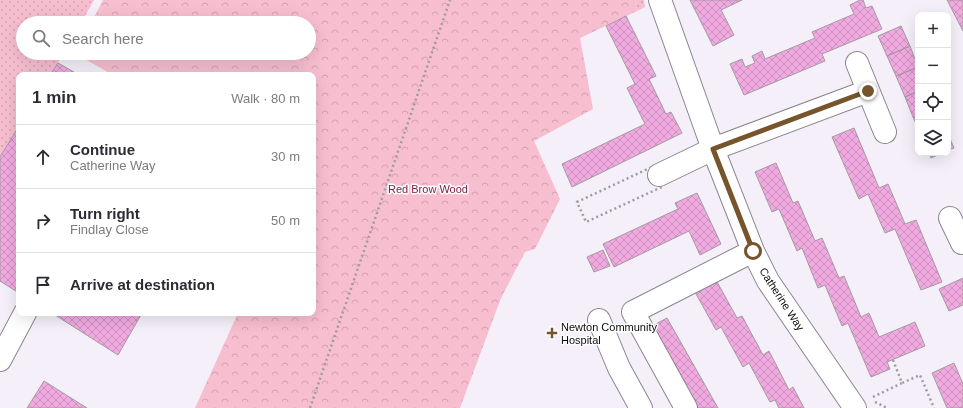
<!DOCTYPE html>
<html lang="en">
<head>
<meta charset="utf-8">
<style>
	body { margin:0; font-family:Helvetica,sans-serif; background:#f2f2f3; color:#2b2b33 }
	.controls { position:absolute; right:12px; top:12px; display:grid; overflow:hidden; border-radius:8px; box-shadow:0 4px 16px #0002 }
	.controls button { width:36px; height:36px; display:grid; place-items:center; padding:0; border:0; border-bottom:1px solid #e1e1e2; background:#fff; color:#2b2b33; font:20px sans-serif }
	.stop { position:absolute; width:12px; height:12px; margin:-9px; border:3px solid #76552c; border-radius:50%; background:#fff }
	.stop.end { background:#76552c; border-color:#fff; box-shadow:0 1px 4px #0008 }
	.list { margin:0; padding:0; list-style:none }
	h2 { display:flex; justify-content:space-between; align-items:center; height:52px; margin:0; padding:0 16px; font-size:17px }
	h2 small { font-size:13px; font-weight:400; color:#7c7c81 }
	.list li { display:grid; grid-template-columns:26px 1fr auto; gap:12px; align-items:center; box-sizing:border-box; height:64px; padding:0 16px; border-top:1px solid #e1e1e2 }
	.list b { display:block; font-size:15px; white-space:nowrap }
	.list p { margin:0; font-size:13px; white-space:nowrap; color:#7c7c81 }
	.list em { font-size:13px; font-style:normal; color:#7c7c81 }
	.icon { flex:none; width:22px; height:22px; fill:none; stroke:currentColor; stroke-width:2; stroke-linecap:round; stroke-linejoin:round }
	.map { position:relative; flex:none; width:963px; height:408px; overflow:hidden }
	.search { position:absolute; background:#fff; box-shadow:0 4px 16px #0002; left:16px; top:16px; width:300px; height:44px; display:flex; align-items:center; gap:10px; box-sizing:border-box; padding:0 14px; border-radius:22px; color:#7c7c81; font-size:15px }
	.panel { position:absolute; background:#fff; box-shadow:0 4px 16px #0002; left:16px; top:72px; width:300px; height:244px; border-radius:8px }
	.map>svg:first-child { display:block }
	.grass { fill:url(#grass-dots) }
	.forest { fill:url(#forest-crowns) }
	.building { fill:url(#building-cross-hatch); stroke:#a49ba2 }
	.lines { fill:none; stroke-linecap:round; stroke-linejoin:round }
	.minor-casing { stroke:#8b868f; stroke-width:24 }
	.path { stroke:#9f9ba2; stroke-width:2.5; stroke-dasharray:2 3; stroke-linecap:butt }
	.minor { stroke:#fff; stroke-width:22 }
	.route { stroke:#76552c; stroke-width:5 }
	.poi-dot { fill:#76552c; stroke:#fefefe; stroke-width:1.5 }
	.labels { text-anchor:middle; stroke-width:3; stroke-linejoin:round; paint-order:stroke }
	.park-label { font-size:11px; fill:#811e48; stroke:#fefefe }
	.street-label { font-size:11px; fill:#0c0a0d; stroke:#fefefe }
	.poi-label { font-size:11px; fill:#0c0a0d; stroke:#fefefe; text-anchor:start }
</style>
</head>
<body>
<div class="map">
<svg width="963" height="408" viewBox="0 0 963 408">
	<defs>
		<pattern id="grass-dots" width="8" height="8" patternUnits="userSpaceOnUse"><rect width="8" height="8" fill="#f7becf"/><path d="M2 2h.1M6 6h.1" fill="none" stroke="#d3a2b1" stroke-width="1.8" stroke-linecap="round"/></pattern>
		<pattern id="forest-crowns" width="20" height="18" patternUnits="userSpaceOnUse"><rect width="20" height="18" fill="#f7becf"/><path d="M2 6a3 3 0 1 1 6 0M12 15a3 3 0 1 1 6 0" fill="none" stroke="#d3a2b1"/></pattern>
		<pattern id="building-cross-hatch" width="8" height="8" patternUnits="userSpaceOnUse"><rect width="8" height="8" fill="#f1aae0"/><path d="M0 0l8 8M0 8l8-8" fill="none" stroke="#cd91bf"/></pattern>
	</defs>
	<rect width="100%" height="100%" fill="#f4eff8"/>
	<path class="grass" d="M0,0h94l-13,23h-58v30h41l-14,22h-31v51l-19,31z
		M635,0h9l1,7 -8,4z"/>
	<path class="forest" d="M103,0h532l2,11 -57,27 13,71 -59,32 26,58 -25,50 -10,3 -24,46 -41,110h-265l43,-95h75v-238h-200l-39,-22h235v-30h-218z"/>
	<path class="building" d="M690,0h52l-21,10 13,25 -21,11z
		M860,0h3l3,8 6,-2 10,23 -60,25 3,7 -81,34 -14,-31 12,-5 3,8 10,-4 -3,-7 10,-5 3,8 50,-21 -3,-6 42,-18 -4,-9z
		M947,0h16v31z
		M626,16l30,60 -7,3 17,35 5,-2 11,21 -110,54 -10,-23 83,-40 -18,-36 8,-4 -29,-58z
		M901,26l9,20 -23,10 -9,-20z
		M910,46l8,21 -22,9 -9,-20z
		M58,63l21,12h-29z
		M918,67v24l-13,6 -9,-21z
		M918,91v24l-5,2 -8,-20z
		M918,115v13l-5,-11z
		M19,126v167l-19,-12v-124z
		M854,128l25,60 9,-4 17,40 11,-4 26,62 -21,8 -26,-61 -10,4 -17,-39 -9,5 -27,-62z
		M948,134l6,14 -6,2z
		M929,153h13l-11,5z
		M776,163l17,40 5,-2 17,40 7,-3 17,40 5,-2 17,41 8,-4 10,24 36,-15 10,24 -38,16 3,7 -19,8 -23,-54 -6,3 -17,-41 -7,3 -16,-40 -5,3 -18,-42 -7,3 -17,-40z
		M697,193l24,51 -21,11 -11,-24 -75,36 -11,-23 75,-35 -3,-6z
		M603,250l7,16 -16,6 -7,-15z
		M963,278v27l-14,6 -10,-22z
		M716,280l21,38 5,-2 21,39 6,-4 20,39 4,-3 11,21h-25l-4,-8 -5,2 -21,-39 -6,4 -22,-40 -5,3 -21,-38z
		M52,313h90l-24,42z
		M667,318l51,90h-20l-46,-82z
		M954,363l9,21v24h-16l-15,-35z
		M44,381l43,27h-60z"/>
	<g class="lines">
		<defs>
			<path id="minor" d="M660,0l53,149 40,102 15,30 87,127
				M857,63l28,69
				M659,175l54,-26 155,-58
				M950,218l12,25h1
				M599,320l20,48 22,40
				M0,360l25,-47
				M686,408l-53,-96 120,-61"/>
		</defs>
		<use href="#minor" class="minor-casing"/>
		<path class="path" d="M654,166l10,20 -78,36 -9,-20z
			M893,360l9,23 18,-8 14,33
			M873,397l29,-14
			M875,402l12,6
			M310,408l140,-408"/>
		<use href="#minor" class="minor"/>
	</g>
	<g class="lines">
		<path class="route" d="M753,251l-40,-102 155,-58"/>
	</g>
	<path class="poi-dot" d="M550 327h4v4h4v4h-4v4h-4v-4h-4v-4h4z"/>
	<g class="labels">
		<g class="park-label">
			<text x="428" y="193">Red Brow Wood</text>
		</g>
		<g class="street-label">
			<text transform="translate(782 299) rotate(57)" y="4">Catherine Way</text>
		</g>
		<g class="poi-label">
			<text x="561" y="331">Newton Community<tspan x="561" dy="13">Hospital</tspan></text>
		</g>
	</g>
</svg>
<div class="controls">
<button>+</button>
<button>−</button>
<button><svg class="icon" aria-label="locate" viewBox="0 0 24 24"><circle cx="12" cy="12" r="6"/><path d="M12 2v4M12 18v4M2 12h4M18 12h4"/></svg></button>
<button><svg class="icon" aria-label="layers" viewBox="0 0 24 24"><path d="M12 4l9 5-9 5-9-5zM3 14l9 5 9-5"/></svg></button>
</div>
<div class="stop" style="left:753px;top:251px"></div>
<div class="stop end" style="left:868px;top:91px"></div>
<div class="search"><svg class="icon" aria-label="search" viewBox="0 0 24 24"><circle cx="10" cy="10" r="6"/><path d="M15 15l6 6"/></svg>Search here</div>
<section class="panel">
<h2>1 min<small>Walk · 80 m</small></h2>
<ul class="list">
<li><svg class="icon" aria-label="ahead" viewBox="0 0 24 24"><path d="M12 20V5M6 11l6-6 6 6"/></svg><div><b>Continue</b><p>Catherine Way</p></div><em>30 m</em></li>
<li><svg class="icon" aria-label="right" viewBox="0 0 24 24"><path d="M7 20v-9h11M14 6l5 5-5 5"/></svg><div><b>Turn right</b><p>Findlay Close</p></div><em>50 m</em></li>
<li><svg class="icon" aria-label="arrive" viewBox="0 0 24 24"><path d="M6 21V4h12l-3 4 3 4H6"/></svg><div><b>Arrive at destination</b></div></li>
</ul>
</section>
</div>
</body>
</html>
